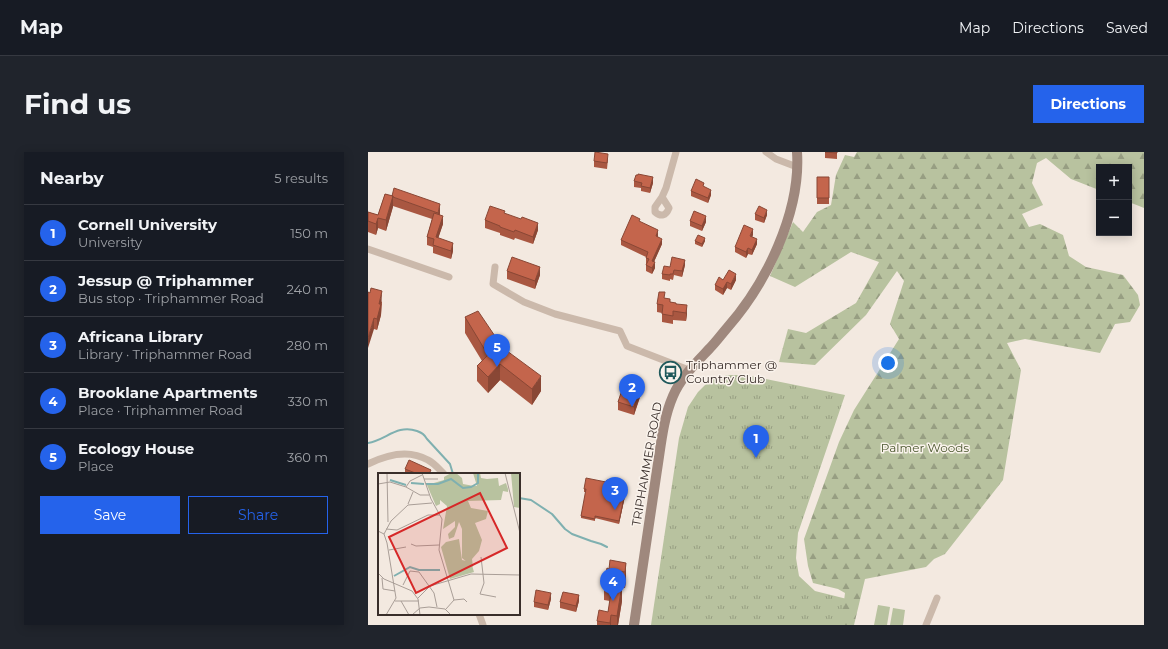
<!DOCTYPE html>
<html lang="en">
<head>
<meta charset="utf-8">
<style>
	body { margin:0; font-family:Montserrat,sans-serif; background:#20242c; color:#f1f3f6 }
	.controls { position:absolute; right:12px; top:12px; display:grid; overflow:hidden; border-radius:0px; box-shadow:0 2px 10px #0003 }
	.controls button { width:36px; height:36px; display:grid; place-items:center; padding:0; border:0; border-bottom:1px solid #363941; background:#171b24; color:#f1f3f6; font:20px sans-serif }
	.you { position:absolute; left:520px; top:211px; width:14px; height:14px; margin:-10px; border:3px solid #fff; border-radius:50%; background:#1a73e8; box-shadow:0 0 0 6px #1a73e833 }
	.badge { display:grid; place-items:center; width:26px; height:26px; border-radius:50%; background:#2563eb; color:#fff; font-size:13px; font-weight:700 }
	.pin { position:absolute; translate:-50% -33px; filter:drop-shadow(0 1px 2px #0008) }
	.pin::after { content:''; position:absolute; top:21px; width:14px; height:12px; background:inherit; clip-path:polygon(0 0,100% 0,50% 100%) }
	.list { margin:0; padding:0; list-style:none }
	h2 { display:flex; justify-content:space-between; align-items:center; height:52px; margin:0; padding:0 16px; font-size:17px }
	h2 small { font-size:13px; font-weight:400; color:#9ea1a6 }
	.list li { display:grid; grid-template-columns:26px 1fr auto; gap:12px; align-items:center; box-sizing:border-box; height:56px; padding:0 16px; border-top:1px solid #363941 }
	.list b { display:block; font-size:15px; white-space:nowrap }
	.list p { margin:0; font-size:13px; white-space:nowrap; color:#9ea1a6 }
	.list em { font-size:13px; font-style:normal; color:#9ea1a6 }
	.actions { display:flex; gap:8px; padding:12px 16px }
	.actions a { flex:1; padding:9px 0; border:1px solid #2563eb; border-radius:0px; text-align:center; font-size:14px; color:#2563eb }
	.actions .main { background:#2563eb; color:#fff }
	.map { position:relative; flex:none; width:776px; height:473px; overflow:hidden; border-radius:0px }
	header { display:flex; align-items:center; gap:24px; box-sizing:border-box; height:56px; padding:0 20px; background:#171b24; border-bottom:1px solid #363941 }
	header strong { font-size:19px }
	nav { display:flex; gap:22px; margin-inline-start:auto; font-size:14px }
	.intro { display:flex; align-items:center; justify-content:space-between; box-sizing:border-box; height:96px; padding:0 24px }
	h1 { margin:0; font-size:28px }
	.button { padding:10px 18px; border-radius:0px; background:#2563eb; color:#fff; font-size:14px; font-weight:700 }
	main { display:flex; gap:24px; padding:0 24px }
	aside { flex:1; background:#171b24; border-radius:0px; box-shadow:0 2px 10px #0003 }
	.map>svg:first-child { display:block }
	.grass { fill:url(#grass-tufts) }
	.forest { fill:url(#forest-firs) }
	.pitch { fill:#b8c29f }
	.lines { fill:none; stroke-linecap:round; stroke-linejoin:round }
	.stream { stroke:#7fb0b0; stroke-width:2 }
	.street { stroke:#cbb9ab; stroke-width:7 }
	.secondary { stroke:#9f887d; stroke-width:10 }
	.wall { fill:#a95741 }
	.shaded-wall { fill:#894735 }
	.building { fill:#c4654c; stroke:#894735 }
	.labels { text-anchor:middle; stroke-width:3; stroke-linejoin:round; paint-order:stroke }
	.poi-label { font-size:12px; fill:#392e2a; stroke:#faf3ec; text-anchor:start }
	.park-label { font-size:12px; fill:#4a572e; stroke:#faf3ec }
	.street-label { font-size:12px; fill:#392e2a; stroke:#faf3ec }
	.inset-river { fill:none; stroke:#7fb0b0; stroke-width:2 }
	.inset-road { fill:none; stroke:#a99e97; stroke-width:1 }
	.view { fill:#d62828; fill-opacity:0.15; stroke:#d62828; stroke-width:2 }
	.inset-edge { fill:none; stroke:#392e2a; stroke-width:2 }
</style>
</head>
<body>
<header>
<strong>Map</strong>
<nav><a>Map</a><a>Directions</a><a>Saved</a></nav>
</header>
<div class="intro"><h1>Find us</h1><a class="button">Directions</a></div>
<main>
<aside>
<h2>Nearby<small>5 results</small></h2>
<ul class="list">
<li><span class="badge">1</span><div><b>Cornell University</b><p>University</p></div><em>150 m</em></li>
<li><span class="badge">2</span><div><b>Jessup @ Triphammer</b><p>Bus stop · Triphammer Road</p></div><em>240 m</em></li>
<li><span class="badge">3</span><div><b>Africana Library</b><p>Library · Triphammer Road</p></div><em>280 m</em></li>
<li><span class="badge">4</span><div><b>Brooklane Apartments</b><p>Place · Triphammer Road</p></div><em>330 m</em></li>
<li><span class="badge">5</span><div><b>Ecology House</b><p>Place</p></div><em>360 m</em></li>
</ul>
<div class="actions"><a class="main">Save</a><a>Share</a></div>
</aside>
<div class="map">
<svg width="776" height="473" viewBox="0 0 776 473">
	<defs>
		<pattern id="grass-tufts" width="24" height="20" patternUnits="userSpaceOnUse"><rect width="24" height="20" fill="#b8c29f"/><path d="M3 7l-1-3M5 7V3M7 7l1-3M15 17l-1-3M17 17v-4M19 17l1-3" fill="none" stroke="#979e82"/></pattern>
		<pattern id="forest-firs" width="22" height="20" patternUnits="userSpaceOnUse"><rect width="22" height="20" fill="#b8c29f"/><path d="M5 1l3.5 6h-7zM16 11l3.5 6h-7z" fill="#979e82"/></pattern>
	</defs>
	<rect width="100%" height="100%" fill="#f3e9e0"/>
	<path class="grass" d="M360,223h18l99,20 -47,138 -2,25 3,18 16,15 32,8 -3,26h-193l28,-187 9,-31 10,-15 12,-12z"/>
	<path class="forest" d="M489,0h287v56l-15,-6v-35h-30v23l-28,-11 -25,-21 -9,5 -5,20 11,22 -21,9 7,13 11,-3 23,11 6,21 17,11 37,8 15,20 2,10 -10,17 -15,2 -15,29 -75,-14 -18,4 14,27 -18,110 -58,74 -11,5 -8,8 -61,12 -11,46h-13l4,-32 -7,-4 -25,-6 -5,-17 -4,-27 35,-97 15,-32 45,-71 -9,-15 14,-43 -7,-10 -31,44 -51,50 -36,-3 9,-33 18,4 50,-30 23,-41 -28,-10 -56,35 -25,-11 23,-54 10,10 14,-20 14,-7 5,-30 9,-20 9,2z"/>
	<path class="pitch" d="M510,453l12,2 -3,18h-13z
		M525,456l12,2 -2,15h-13z"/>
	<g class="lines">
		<path class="stream" d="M0,291c18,-3 29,-19 49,-12 5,2 7,3 10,8l23,25 3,10
			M151,346l12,2 21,14 13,15 7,5 19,7 10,3 6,3"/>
		<path class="street" d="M398,0l10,7 21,8
			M294,45l7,11c-3,8 -8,9 -14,4v-5z
			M294,45l4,-9 10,-36
			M0,97l81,28
			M127,115l-2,17 31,18 31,12 65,17 7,15 62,24
			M0,312c18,-9 41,-15 60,-4 6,3 11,9 16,14
			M111,462l4,11
			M558,473l11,-27"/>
		<path class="secondary" d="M266,473c8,-52 15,-104 23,-155 4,-25 6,-51 16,-74 8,-19 23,-33 37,-48 6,-6 11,-13 17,-20 39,-44 74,-116 70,-176"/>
	</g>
	<path class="wall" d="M457,0l12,1v6l-12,-1z
		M240,7l-1,10 -13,-2v-6z
		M449,25h12v27h-12z
		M266,29l19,2 -3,10 -9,-2v-3l-7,-1z
		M336,35l7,8 -3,8 -17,-7v-5z
		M17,42l55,19v2l3,9 -5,14 15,13 -2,8 -18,-6v-6l-6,-2v-8l5,-18 -39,-13 -7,25 -8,-3 -2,7 -8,-3v-20l10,3z
		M137,62l33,16 -5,14 -18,-6 -1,2 -14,-5v-2l-15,-5v-8z
		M387,62l12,1 -3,8 -9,-3z
		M322,69l16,1 -4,9 -12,-5z
		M272,70l18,14v1l4,7 -8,18 1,6 -3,6 -6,-3v-6l1,-1h-1v-7l-25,-12v-5z
		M385,83l-1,2 5,7 -5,11 -4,-1 -2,4 -11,-6v-5z
		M327,89h10l-3,6 -7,-3z
		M317,113l-3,12 -8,-2 -1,5 -3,-1v2l-8,-2v-5l8,-7z
		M139,119l33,4 -5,14 -28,-10z
		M355,128h13l-5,10 -4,-2 -4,7 -8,-5v-5z
		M0,140l14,10 -1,13 -4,15 -3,-1z
		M297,146l5,4 6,2 11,10 -1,7 -13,-1v4l-11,-2v-9l-5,-1v-8z
		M97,165l38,31 38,43 -9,14 -32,-25 -12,13 -11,-12v-15l5,-5 -17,-28z
		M274,239l-8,24 -16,-5v-8z
		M37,317l26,5h-26z
		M256,334l-2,7 3,3 -6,28 -24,-6v3l-14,-3v-2l5,-24h-2v-3z
		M258,411v16l-1,9h-3v13l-4,24h-21v-4l11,-9 2,-11 -6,-1v-16l5,-15z
		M183,447l-3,11 -14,-3v-5z
		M211,449l-3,11 -16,-4v-6z"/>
	<path class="shaded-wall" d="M285,25v6l-3,10v-5z
		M343,38v5l-3,8v-5z
		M25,44v11l-7,24v-11z
		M72,52v9l-2,8v-8z
		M399,58v5l-3,8v-5z
		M75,64v8l-7,21v-8z
		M338,64v6l-4,9v-5z
		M10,66v10l-2,7v-11z
		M170,71v7l-5,14v-7z
		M385,77v6l-3,7v-6z
		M290,78v6l-2,6v-6z
		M337,86v3l-3,6v-3z
		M294,87v5l-10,22v-5z
		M389,87v5l-5,11v-5z
		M85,91v8l-2,8v-8z
		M380,96v6l-2,4v-6z
		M317,108v5l-3,12v-6z
		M287,110v6l-3,6v-6z
		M172,115v8l-5,14v-8z
		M368,122v6l-5,10v-6z
		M359,130v6l-4,7v-6z
		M14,139l-1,24 -4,15v-11l2,-15z
		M319,153v9l-1,7v-8z
		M6,166v11l-6,19v-10z
		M132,212v16l-12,13v-16z
		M173,224v15l-9,14v-16z
		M274,231v8l-8,24v-8z
		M257,341v3l-6,28v-3z
		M258,411v16l-1,9v-16z
		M248,419v16l-2,-3z
		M254,433v16l-4,24h-1v-9z
		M183,441v6l-3,11v-5z
		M211,443v6l-3,11v-6z
		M243,463v10h-1v-2z"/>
	<path class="building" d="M227,0l13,2 -1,9 -13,-2z
		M457,0h12v1z
		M270,22l15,3 -3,11 -9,-2 1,-3 -8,-2 2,-6h2z
		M449,25h12v21h-12z
		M328,27l8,4 -1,3 8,4 -3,8 -17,-7z
		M26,36l46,16 -2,9 -45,-16v-1h-1z
		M17,42l8,2 -7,24 -8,-2 -2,6 -8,-3v-9l10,3z
		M122,54l15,5 -1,2 17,6 1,-2 16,6 -5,14 -18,-7 -1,2 -14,-5v-1l-15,-6z
		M391,54l8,4 -3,8 -9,-4z
		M326,59l12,5 -4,10 -12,-5z
		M66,61l9,3 -7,21 17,6 -2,8 -18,-6 1,-6 -7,-2z
		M264,63l8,4 -1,2 19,9 -2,6 6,3 -10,22 3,1 -3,6 -6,-3 3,-6 -3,-1 2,-6 -27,-12z
		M376,73l9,4 -3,7 7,3 -5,11 -4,-2 -2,4 -11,-5z
		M330,83l7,3 -3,6 -7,-3z
		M144,105l28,10 -5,14 -28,-10z
		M304,105l13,3 -3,11 -8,-1 -1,4h-3v1l-8,-1 2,-8 6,1z
		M361,118l7,4 -5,10 -4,-2 -4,7 -8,-4 4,-8 4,3z
		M3,136l11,3 -3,13h2l-4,15 -3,-1 -6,20v-46l2,1z
		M291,140h6l-1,6 6,1v3l6,1v1l11,1 -1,8 -13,-2v5l-11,-2 1,-9 -6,-1z
		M110,159l25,37 38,28 -9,13 -32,-25 -12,13 -11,-11 11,-11 -23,-38z
		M258,226l16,5 -8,24 -16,-5z
		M41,308l22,10 -2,4h-11l-13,-5z
		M218,326l20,4 1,-2 17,4 -2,9h3l-6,28 -24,-5v3l-14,-3 5,-27h-2z
		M242,408l16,3 -1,9 -9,-1 -2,13 8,1 -5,31 -6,-1 -1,8 -13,-2 2,-11 9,2 4,-26 -8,-2 3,-16 2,1z
		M168,438l15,3 -3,12 -14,-3z
		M195,440l16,3 -3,11 -16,-4z"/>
	<defs>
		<symbol id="bus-ring" viewBox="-11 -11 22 22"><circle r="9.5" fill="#faf3ec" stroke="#20595b" stroke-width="1.5"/><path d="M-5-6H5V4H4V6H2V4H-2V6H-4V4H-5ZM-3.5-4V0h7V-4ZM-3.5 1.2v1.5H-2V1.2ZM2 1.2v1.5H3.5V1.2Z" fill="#20595b"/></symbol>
	</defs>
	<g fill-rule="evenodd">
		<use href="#bus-ring" x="290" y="208" width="25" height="25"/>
	</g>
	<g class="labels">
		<g class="poi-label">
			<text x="318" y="217">Triphammer @<tspan x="318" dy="14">Country Club</tspan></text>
		</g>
		<g class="park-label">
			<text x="557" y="300">Palmer Woods</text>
		</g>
		<g class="street-label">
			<text transform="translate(279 312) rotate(-80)" y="4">TRIPHAMMER ROAD</text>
		</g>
	</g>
	<g transform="translate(10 321)">
		<rect width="142" height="142" fill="#f3e9e0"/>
		<path d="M133,0h9v35l-6,-1zM81,66l3,21 9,2 3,10 -24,7 -9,-32 5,-5z" fill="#b8c29f"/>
		<path d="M73,0h5l6,5 1,6 11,2h3l-4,-13h7l1,5 6,1 11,-1 1,8 7,-3 2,6v3l-5,-1 -2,9 -33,1 3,7 17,3 -2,8 -11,4 7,17 -3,11 -7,8 1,8 -11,-9v-29l-3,-7 -5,15 -5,2 -1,-5 7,-7v-6l-12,8 4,-23 -7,-6v4l-4,2 -9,-21 17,-5v-3z" fill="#b8c29f"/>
		<path class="inset-river" d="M12,7l16,5M33,10l13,1M48,11h12l13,-5 12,9 8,-1 7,-4v-10M16,103l16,-9 9,3h21"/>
		<path class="inset-road" d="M9,0l1,49M44,0l9,26 11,20 -3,31 15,50M127,0l15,60M46,6h14M0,11l12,-2 16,5 14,8h9M28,14l4,-6 12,-6M30,31l5,-12M8,56l11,1 31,-15h12M0,58l6,3 3,9 9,55 -10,17M6,61l7,-13 17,-16 24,-2M33,71l5,2 23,-1M11,77l17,-3M103,84l3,26 -4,11 16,3M0,100l6,6 28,12 6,8 2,16M4,105l1,11 12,2M25,112l7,-14 9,1 15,21 3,14M40,125l12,-12 41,-12 49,1M76,127l10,-1 3,3M17,128h24M23,128l8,14M68,136l8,-9M34,142l8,-7 9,-1 16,2 6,6"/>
		<path class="view" d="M102,20l27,55 -91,45 -27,-56z"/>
		<rect width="142" height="142" class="inset-edge"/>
	</g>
</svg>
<div class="controls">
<button>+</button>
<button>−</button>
</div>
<div class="you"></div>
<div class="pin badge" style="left:388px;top:306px">1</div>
<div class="pin badge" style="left:264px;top:255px">2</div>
<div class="pin badge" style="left:247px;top:358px">3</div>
<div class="pin badge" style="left:245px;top:449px">4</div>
<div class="pin badge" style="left:129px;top:215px">5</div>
</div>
</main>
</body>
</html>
